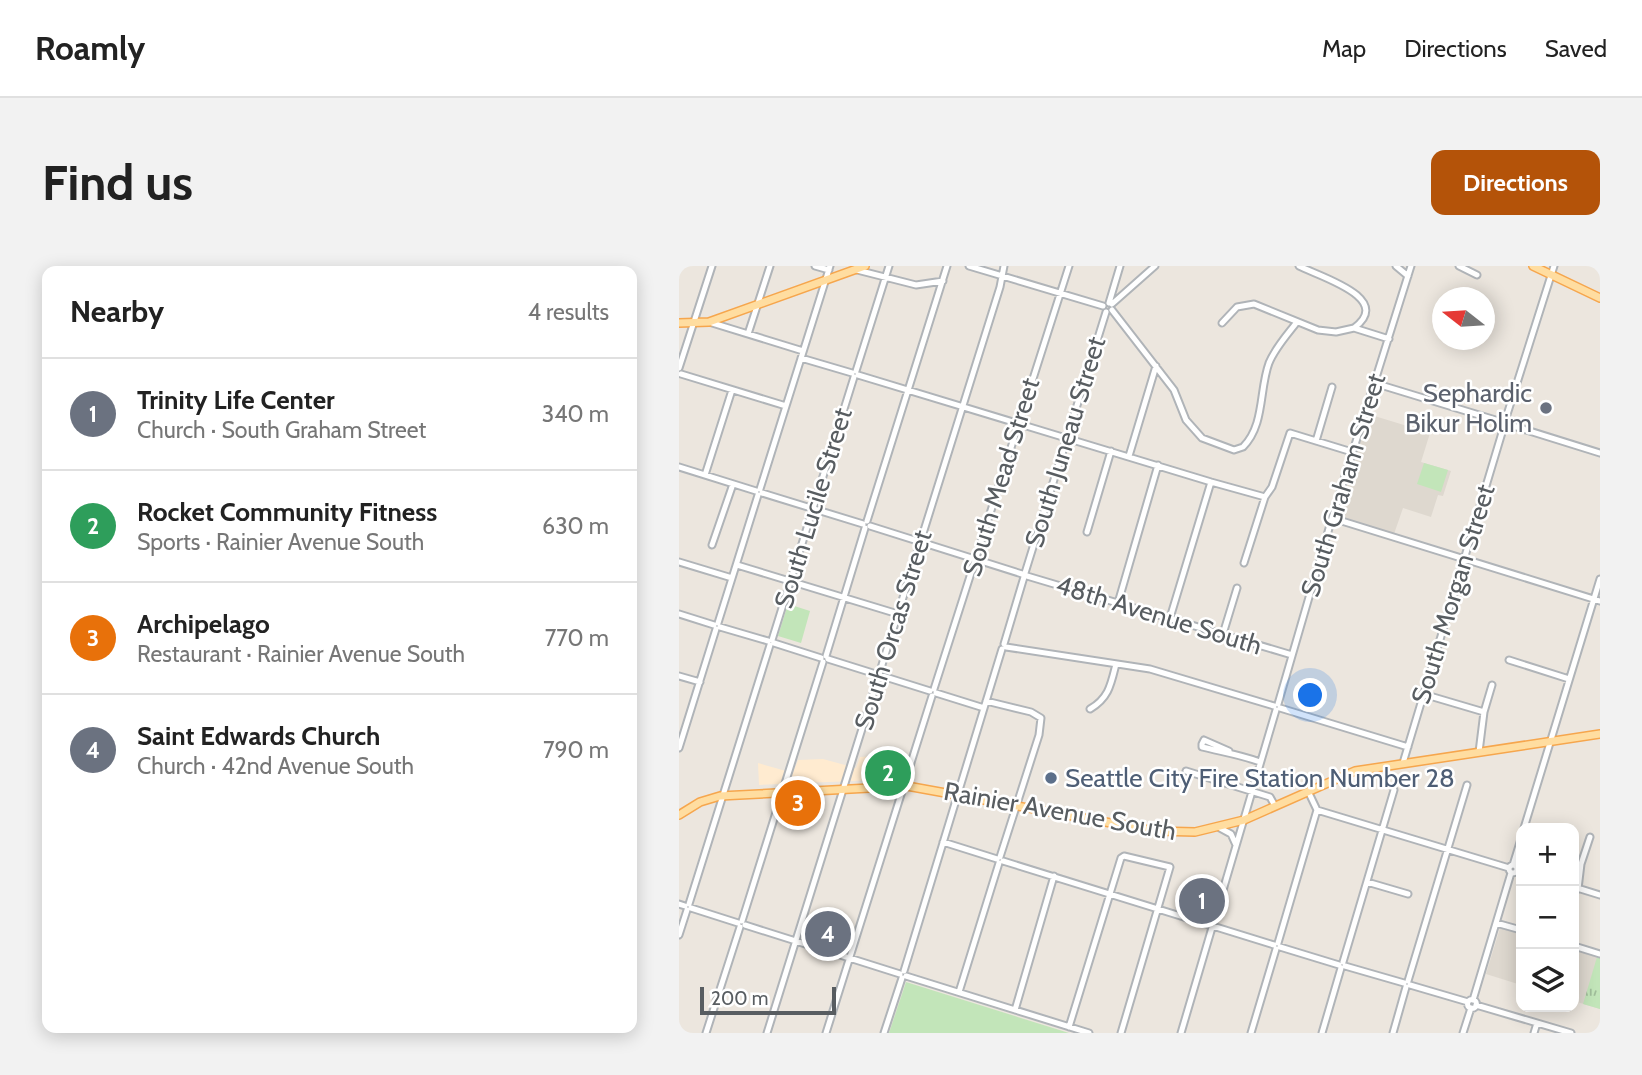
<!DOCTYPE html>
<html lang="en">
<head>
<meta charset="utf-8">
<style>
	body { margin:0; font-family:Cabin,sans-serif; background:#f2f2f2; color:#222 }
	.controls { position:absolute; right:21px; bottom:21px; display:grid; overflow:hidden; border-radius:14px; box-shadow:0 4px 18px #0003 }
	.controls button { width:63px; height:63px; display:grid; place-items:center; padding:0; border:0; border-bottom:2px solid #e0e0e0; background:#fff; color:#222; font:35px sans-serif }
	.compass { position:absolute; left:753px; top:21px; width:63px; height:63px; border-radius:50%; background:#fff; box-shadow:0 4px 18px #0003; rotate:287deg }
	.scale { position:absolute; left:21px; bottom:18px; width:136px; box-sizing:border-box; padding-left:7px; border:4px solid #585d61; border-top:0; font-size:19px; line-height:24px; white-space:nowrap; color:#585d61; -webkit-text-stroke:5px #fff; paint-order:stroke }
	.you { position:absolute; left:632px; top:430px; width:24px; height:24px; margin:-18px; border:5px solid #fff; border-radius:50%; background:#1a73e8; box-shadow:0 0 0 10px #1a73e833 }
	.badge { display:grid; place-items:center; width:46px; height:46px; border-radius:50%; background:#b45309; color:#fff; font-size:23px; font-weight:700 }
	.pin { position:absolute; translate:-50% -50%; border:4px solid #fff; box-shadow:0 2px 7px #0006 }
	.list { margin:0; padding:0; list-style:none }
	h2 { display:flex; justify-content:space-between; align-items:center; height:91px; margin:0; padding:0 28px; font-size:30px }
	h2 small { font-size:23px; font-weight:400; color:#767676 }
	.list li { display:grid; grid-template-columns:46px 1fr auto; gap:21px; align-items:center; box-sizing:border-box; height:112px; padding:0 28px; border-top:2px solid #e0e0e0 }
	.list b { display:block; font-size:26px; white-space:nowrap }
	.list p { margin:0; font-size:23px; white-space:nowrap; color:#767676 }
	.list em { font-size:23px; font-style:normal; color:#767676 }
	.icon { flex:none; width:38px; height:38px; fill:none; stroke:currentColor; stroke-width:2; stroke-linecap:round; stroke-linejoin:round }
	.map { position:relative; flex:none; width:921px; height:767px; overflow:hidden; border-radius:14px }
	header { display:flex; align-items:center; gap:42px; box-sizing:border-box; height:98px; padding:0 35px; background:#fff; border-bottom:2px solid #e0e0e0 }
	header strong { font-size:33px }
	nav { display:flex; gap:38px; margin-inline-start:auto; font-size:24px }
	.intro { display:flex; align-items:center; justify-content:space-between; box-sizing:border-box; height:168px; padding:0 42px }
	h1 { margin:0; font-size:49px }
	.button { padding:18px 32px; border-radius:14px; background:#b45309; color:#fff; font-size:24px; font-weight:700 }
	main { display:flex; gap:42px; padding:0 42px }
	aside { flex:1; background:#fff; border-radius:14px; box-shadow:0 4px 18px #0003 }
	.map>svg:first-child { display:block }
	.commercial { fill:#ffebd0 }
	.education { fill:#ded8cf }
	.grass { fill:url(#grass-tufts) }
	.green { fill:#c2e5b9 }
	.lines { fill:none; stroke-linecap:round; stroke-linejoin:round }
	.minor-casing { stroke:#b0b4b8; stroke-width:9 }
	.major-casing { stroke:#f6a64d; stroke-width:10 }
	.minor { stroke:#fff; stroke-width:5 }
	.major { stroke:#ffdda0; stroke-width:7 }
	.worship-dot { fill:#6b7280; stroke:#fff; stroke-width:2.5 }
	.service-dot { fill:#5c6f8a; stroke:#fff; stroke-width:2.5 }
	.labels { text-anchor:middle; stroke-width:5; stroke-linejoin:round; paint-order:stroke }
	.worship-label { font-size:26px; fill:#5b616d; stroke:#fff; text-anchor:end }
	.street-label { font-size:26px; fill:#585d61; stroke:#fff }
	.service-label { font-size:26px; fill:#4e5e75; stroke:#fff; text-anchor:start }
</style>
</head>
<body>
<header>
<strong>Roamly</strong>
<nav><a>Map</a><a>Directions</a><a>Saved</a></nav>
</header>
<div class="intro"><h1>Find us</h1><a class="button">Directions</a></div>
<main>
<aside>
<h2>Nearby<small>4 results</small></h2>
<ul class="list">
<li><span class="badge" style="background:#6b7280">1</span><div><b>Trinity Life Center</b><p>Church · South Graham Street</p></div><em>340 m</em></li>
<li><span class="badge" style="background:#2e9e5b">2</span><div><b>Rocket Community Fitness</b><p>Sports · Rainier Avenue South</p></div><em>630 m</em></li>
<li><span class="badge" style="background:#e8710a">3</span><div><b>Archipelago</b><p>Restaurant · Rainier Avenue South</p></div><em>770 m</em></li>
<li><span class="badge" style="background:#6b7280">4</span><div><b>Saint Edwards Church</b><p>Church · 42nd Avenue South</p></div><em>790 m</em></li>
</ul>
</aside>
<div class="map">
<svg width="921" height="767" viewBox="0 0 921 767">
	<defs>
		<pattern id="grass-tufts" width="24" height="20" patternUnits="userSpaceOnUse" patternTransform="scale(1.75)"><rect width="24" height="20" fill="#c2e5b9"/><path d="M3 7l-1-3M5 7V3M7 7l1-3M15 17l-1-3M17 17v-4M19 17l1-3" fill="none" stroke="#a0bd9a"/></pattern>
	</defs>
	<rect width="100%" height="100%" fill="#ece6de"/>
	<path class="commercial" d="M206,489l22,9 -5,15 -143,6 -1,-22 35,10 5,-13 25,-1 33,9 4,-11z"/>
	<path class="education" d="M689,148l62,19 -9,29 30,9 -8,25 -5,-1 -7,22 -28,-9 -9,26 -57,-18z
		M821,662l21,6v51l-35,-11z
		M895,684l26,8v51l-26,-8z"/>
	<path class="grass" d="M918,691l3,1v51l-17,-5z"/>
	<path class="green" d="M745,197l24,7 -7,22 -24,-8z
		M109,338l22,7 -9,32 -23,-7z
		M227,716l163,51h-180z"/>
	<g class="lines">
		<defs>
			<path id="minor" d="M136,0l14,4
				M290,0l134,40
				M620,0c19,10 96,32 55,62
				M717,0l12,10
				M780,0l18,9
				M178,4l59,15 27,-4
				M430,37l11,-37
				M433,38l43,-38
				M433,44l62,80 12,30 16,18 32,12 9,-3c22,-22 16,-57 26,-84 6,-15 18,-28 28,-41
				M30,56l94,29
				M543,57l15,-16 17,-3 64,26 18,2 18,-4 35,11
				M69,68l22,-68
				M122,92l51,15
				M0,102l33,-102
				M177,105l33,-105
				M2,108l105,32
				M179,109l353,107 54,15
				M695,117l128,39
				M826,155l49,-155
				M828,158l93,29
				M637,175l16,-54
				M450,190l27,-90
				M0,201l77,24
				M26,209l27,-85
				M81,223l70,-223
				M83,227l101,31
				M653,252l268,83
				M188,255l80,-255
				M191,260l152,48
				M408,266l24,-81
				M33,279l21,-61
				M0,296l53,16
				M565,297l21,-66 7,-10 18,-54 62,19
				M58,299l161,49
				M346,307l81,-261
				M348,310l265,79
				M439,337l40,-138
				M0,348l35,11
				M491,352l41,-136
				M39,357l40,-128
				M41,361l48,14
				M544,368l14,-46
				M93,374l82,-263
				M95,377l47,15
				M325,378l20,-67
				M327,381l144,22 124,37
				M147,390l39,-128
				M149,393l102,32
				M830,394l60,19
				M0,410l21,6
				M255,423l135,-423
				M257,427l48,15
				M744,428l61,18
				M307,435l45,11 10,6 -2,17 -39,122
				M599,438l54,-186 79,-252
				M601,442l128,39
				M411,443c19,-11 21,-25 26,-45
				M0,482l37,-119
				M550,485l-25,-11 -2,4v3c20,5 39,8 58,15
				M800,486l5,-40 8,-27
				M724,497l101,-337
				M507,505l84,26 5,9
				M638,544l192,58
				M541,562l11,6 5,11
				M845,562l76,-249
				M264,576l54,17
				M324,595l271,84
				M834,599l8,-26
				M830 603a4 4 0 1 1 8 0a4 4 0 1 1-8 0Z
				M688,616l41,12
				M895,621l26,8
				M899,623l3,-25 9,-27
				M0,638l6,2
				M10,638l81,-259
				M12,642l47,15
				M63,655l81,-259
				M817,657l25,7
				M66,659l155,49
				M0,669l8,-25
				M599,677l39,-133 -9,-19
				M895,680l26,8
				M601,681l59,18
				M664,696l51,-172
				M666,700l59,17
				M225,705l98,-322
				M227,710l183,57
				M729,715l59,-196
				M731,719l58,17
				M280,726l40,-129
				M788.5 738a4.5 4.5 0 1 1 9 0a4.5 4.5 0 1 1-9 0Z
				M794,734l38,-127
				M797,739l95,28
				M336,744l39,-134
				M390,761l52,-169 3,-2 46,11 -49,166
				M27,767l34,-106
				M88,767l233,-746 4,-21
				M147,767l106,-337
				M205,767l18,-55
				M502,767l95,-323
				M572,767l25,-84
				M643,767l19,-65
				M714,767l13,-46
				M784,767l8,-25
				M855,767l3,-10"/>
			<path id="major" d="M854,0l67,32
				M0,57l30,-1 156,-56
				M0,549l21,-13 20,-6 187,-10 248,45 40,1 49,-12 111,-49 245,-37"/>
		</defs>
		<use href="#minor" class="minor-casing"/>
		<use href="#major" class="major-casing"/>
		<use href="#minor" class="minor"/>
		<use href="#major" class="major"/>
	</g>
	<circle class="worship-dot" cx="867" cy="142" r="7"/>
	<circle class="service-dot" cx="372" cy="512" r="7"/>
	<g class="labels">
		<g class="worship-label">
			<text x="853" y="136">Sephardic<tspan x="853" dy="30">Bikur Holim</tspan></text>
		</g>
		<g class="street-label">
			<text transform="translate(386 176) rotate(-73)" y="9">South Juneau Street</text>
			<text transform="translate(322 211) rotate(-73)" y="9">South Mead Street</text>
			<text transform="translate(664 219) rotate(-73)" y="9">South Graham Street</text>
			<text transform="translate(134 242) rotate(-73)" y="9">South Lucile Street</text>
			<text transform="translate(774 328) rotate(-73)" y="9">South Morgan Street</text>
			<text transform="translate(480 349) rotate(17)" y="9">48th Avenue South</text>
			<text transform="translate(214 364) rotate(-73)" y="9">South Orcas Street</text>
			<text transform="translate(381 545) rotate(10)" y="9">Rainier Avenue South</text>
		</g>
		<g class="service-label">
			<text x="386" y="521">Seattle City Fire Station Number 28</text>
		</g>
	</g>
</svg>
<div class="controls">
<button>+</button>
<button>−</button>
<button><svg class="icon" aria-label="layers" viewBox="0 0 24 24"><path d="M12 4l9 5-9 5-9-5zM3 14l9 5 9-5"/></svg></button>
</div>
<svg class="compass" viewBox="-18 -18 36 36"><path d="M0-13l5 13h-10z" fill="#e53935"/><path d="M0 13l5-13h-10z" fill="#767676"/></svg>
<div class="scale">200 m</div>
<div class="you"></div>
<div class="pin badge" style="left:523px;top:635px;background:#6b7280">1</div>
<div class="pin badge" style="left:209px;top:507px;background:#2e9e5b">2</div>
<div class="pin badge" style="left:119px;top:537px;background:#e8710a">3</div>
<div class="pin badge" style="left:149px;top:668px;background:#6b7280">4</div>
</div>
</main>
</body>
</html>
